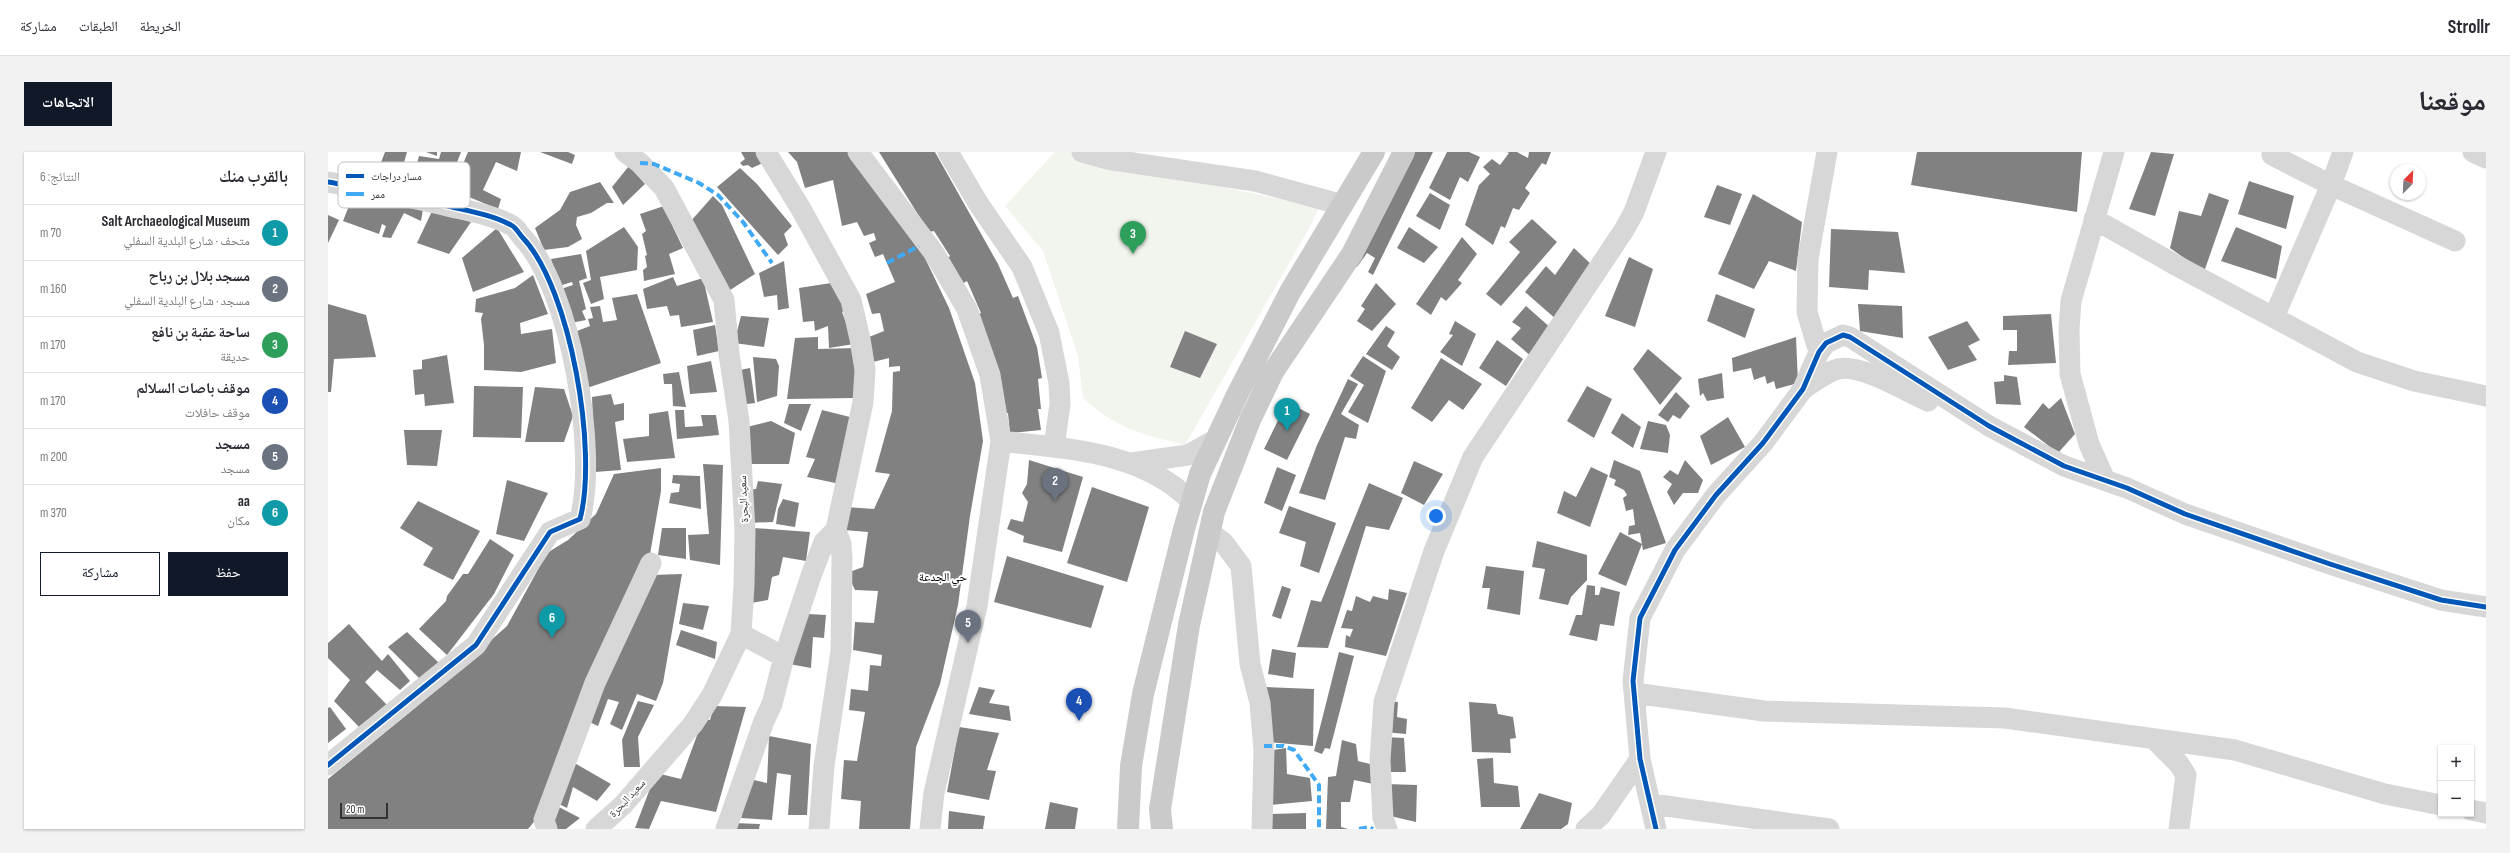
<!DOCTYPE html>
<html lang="ar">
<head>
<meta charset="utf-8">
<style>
	body { margin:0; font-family:"Sofia Sans Condensed","Noto Naskh Arabic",sans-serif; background:#f2f2f3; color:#2b2b33; direction:rtl }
	.controls { position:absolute; right:12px; bottom:12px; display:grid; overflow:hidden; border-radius:0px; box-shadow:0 1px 3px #0004 }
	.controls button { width:36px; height:36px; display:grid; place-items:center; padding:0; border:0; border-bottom:1px solid #e1e1e2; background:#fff; color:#2b2b33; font:20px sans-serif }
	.compass { position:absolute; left:2062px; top:12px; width:36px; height:36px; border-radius:50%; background:#fff; box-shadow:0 1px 3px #0004; rotate:24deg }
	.scale { position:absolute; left:12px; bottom:10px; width:48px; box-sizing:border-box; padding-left:4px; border:2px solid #333; border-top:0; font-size:11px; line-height:14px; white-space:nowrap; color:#333; -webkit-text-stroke:3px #fff; paint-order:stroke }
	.you { position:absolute; left:1108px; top:364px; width:14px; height:14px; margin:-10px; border:3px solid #fff; border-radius:50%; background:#1a73e8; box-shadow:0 0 0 6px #1a73e833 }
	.badge { display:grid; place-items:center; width:26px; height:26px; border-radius:50%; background:#111827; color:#fff; font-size:13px; font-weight:700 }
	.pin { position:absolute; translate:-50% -33px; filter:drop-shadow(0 1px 2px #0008) }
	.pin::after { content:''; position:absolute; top:21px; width:14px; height:12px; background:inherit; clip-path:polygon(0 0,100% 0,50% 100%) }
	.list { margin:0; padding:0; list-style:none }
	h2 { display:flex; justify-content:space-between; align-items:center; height:52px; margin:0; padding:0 16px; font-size:17px }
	h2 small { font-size:13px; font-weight:400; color:#7c7c81 }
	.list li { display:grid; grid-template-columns:26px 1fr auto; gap:12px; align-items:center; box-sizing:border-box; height:56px; padding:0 16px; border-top:1px solid #e1e1e2 }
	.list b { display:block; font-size:15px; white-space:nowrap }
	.list p { margin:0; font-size:13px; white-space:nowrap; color:#7c7c81 }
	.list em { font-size:13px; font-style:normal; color:#7c7c81 }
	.actions { display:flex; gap:8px; padding:12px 16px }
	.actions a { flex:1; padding:9px 0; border:1px solid #111827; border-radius:0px; text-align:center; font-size:14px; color:#111827 }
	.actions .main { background:#111827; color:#fff }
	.map { position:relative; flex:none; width:2158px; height:677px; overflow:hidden; direction:ltr; border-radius:0px }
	header { display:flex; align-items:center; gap:24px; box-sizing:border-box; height:56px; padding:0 20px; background:#fff; border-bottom:1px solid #e1e1e2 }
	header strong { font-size:19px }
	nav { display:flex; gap:22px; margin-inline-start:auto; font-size:14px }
	.intro { display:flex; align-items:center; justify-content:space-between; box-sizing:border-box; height:96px; padding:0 24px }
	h1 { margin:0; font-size:28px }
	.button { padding:10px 18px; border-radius:0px; background:#111827; color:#fff; font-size:14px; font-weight:700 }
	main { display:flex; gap:24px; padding:0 24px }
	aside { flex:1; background:#fff; border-radius:0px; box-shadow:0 1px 3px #0004 }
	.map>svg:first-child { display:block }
	.green { fill:#f1f5ed }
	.building { fill:#818181 }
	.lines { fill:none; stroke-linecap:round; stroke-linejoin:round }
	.minor { stroke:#d7d7d7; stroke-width:21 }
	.major { stroke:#cacaca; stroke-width:22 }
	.quiet { stroke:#3fa9f5; stroke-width:4; stroke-dasharray:8 4; stroke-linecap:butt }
	.cycleway-casing { stroke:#fff; stroke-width:8 }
	.cycleway { stroke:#0057b8; stroke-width:5 }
	.labels { text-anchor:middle; stroke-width:4; stroke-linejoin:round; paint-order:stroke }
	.street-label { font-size:11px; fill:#333; stroke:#fff }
	.neighbourhood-label { font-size:12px; fill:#000; stroke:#fff }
	.key { fill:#fff; stroke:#c2c2c2; stroke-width:1 }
	.key-label { font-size:11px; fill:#333 }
</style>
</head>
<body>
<header>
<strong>Strollr</strong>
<nav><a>الخريطة</a><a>الطبقات</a><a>مشاركة</a></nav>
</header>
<div class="intro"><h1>موقعنا</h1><a class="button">الاتجاهات</a></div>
<main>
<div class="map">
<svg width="2158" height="677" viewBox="0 0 2158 677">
	<rect width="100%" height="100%" fill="#fff"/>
	<path class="green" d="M727,0h16l117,28 131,27 -8,18 -126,220c-44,-11 -68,-16 -102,-47l-5,-42 -35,-105 -38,-45z"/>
	<path class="building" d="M57,0h22l-8,28 -22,-7z
		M98,0h11v4z
		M113,0h20l-15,39 -34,-8 7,-27 20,3z
		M140,0h53l-4,19 -21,-9 -13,28 18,9 -3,10 -46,-19z
		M212,0h28l7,3 -3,9z
		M413,0h22l4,9 -15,7 -4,-3 -5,1 -3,-3 5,-4z
		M460,0h60l64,79 37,77 26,75 8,58 -13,75 -12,89 -18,79 -24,63 -6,82h-51l2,-28 -20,-2 3,-39 13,1 8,-49 -16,-2 2,-21 17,2 2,-26 11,1 1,-11 -29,-5 2,-28 19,1 4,-32 -23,-1 -8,-17 16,-6 5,-35 -24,-2 2,-23 28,2 16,-35 -15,-2 17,-61 1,-39 7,-1v-5l-11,1v-9l-16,4 -4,-25 15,-6 -4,-18 -8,1 -6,-20 29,-12 -12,-28 -8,3 -6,-14 7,-3 -2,-7 -10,3 -7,-14 -15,4 -9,-46 -28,8 -8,-26z
		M551,0h56l63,112 15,34 5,-2 19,51 5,31 -4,1 3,30h-3l3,21 -31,3 -2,-20 -4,1 -27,-99 4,-2 -14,-32 -5,3 -14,-26 2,-2 -16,-25 -5,1z
		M1084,0h21l-60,123 -5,-3 7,-14 -8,-5 -10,14 -4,-4z
		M1119,0h22l11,5 -12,25 -8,-5 -10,23 -21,-12z
		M1179,0h10l11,6 1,-6h22l-5,13 -4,-2 -17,25 5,5 -11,17 -6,-2 -8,20 -4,-2 -8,19 -28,-20 14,-40 11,-11 -7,-7 9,-8 8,6 9,-12z
		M1589,0h165l-5,60 -166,-27z
		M1823,0l23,2 -19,62 -26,-7z
		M301,14l16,18 -22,21 -11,-18z
		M412,16l17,16 35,42 -8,8 4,11 -10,10 -61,-68z
		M1921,29l45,15 -8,33 -48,-15z
		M272,30l14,21h-7l-16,10 -14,4 -1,8 6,14 -14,8 -24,3 -9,-22 25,-18 10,-18z
		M1389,33l25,9 -12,31 -26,-8z
		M1102,41l20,12 -10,25 -24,-14z
		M1881,41l20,7 -25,72 -34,-24 9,-37 22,5z
		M1425,42l49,28 -6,49 -27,-10 -15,28 -36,-15z
		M385,44l9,9 33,69 -28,18 -37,-70z
		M24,46l71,11 -2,12 -17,-8 -13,25 -9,-1 4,-11 -4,-2 -3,10 -36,-13z
		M339,53l6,22 10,21 -14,6 6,20 -31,7 -1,-11 4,-3 -2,-11 2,-1 -5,-21 4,-3 -6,-17z
		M106,55l37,15 -22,32 -32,-11z
		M0,63l11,5 -11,23z
		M1204,67l25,23 -56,64 -15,-12 34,-42 -11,-10z
		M296,75l14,20 -1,23 -37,7 4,22 -13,5 -8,-21 8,-3 -5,-29z
		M1081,75l29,20 -14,16 -27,-15z
		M1908,75l46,19 -6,33 -55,-18z
		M169,76l27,44 -51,20 -11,-34z
		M1503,77l67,3 7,41 -36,-3 -1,20 -39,-3z
		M1134,85l15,17 -19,26 4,3 -16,18 -5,-4 -10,18 -15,-11z
		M1246,96l20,19 -37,53 -32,-28 21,-26 9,9z
		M253,102l6,24 -8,3 7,28 -4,2 4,9 -15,3 -10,-34 12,-4 -1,-3 -13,4 -8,-27z
		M1301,105l24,12 -18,58 -30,-11z
		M456,109l5,47 -11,2 -1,-15 -13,2 -5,-24z
		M205,123l15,39 -28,9 1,11 31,-5 4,34 -35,9 -37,-2v-25l-3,-26 2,-6 -8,-1 1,-13 39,-11z
		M345,125l4,9 26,-8 10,44 -32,5 -2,-12 -9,1 -3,-10 -20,3 -4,-20z
		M503,131l17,25 -6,4 12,32 -25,4 -1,-22 -13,5 -1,-10 -11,1 -4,-34z
		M1048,131l20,21 -24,27 -15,-10 8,-12 -4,-3z
		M309,142l24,69 -74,25 -10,-57 13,-5 -2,-7 5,-1 -3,-11 10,-1 3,16 14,-2 -5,-22z
		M1388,142l39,15 -10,29 -38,-17z
		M0,152l38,11 10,42 -42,2 -3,33h-3z
		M1530,152l44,2 1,32 -43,-7z
		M1198,154l26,23 -20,28 -21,-18 10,-11 -9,-6z
		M1723,162l5,49 -48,2 1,-14h8v-21h-14v-14z
		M413,164l28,2 -5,29 -30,-4z
		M1127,169l21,13 -14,32 -22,-14 13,-17 -4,-1z
		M1639,169l13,19 -12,6 9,14 -29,10 -20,-33z
		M387,173l4,26 -22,5 -4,-26z
		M1058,174l9,6 -8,14 13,11 -8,13 -26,-16z
		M857,179l32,13 -17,34 -30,-11z
		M490,185v12l38,-1 -1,50 -68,1 8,-61z
		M1468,185l2,46 -22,6 -2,-8 -7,3 -2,-8 -11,4 -3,-12 -18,4 -1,-14z
		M1169,188l26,19 -17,27 -27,-18z
		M1320,197l34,29 -22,27 -27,-36z
		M119,203l7,48 -29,3 -1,-12 -9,1 -2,-25 9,-1v-9z
		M1035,204l23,15 -18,52 -20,-11 16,-27 -14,-9z
		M425,205l23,2 3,7 -2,30 -20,6z
		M1113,206l41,26 -19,26 -14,-10 -17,22 -21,-14z
		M383,209l6,31 -27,2 -3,-28z
		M422,216l5,35 -16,2 -4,-34z
		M351,220l7,35 -13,-1 -1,-22h-8l-1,-10z
		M1394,221l2,25 -17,3 -4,-8 -3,3 -2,-17z
		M1676,223l13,2 4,28 -25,-1 -2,-22 10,-1z
		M1020,227l10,5 -17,30 18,11 -3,14 -11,-2 -20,63 -26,-7 18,-48z
		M146,234l49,1 -2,51 -48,-1z
		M1259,234l25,13 -18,39 -27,-17z
		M207,235l29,2 9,27 -9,26h-39z
		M1348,240l14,14 -10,13 -7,-4 -5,7 -10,-7z
		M283,242l3,11 10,-2v17l-9,2 6,48 -26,2 -3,-75z
		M1733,246l14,36 -17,19 -34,-26 19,-24 6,6z
		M959,250l23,12 -23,46 -23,-11z
		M461,252h22l-10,27 -17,-8z
		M347,258h9l1,17 18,-1 -2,-11h15l3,20 -42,4z
		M494,258l32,8 -14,66 -33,-7 8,-18 -9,-2z
		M340,259l7,47 -48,4 -4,-23 26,-3v-22z
		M1294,261l19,14 -8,21 -22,-15z
		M1400,265l17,30 -34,18 -11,-29z
		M443,269l24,12 -6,31h-45l-1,-36z
		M1320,269l18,4 4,10 -2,18 -28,-4z
		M76,278h38l-5,36 -30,-1z
		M701,308l54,17 -21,75 -39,-10 1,-6 -17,-7 4,-10 12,3 5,-20 -6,-9 5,-9z
		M1286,308l26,11 26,72 -23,7 -3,-17 -12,2 1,-9 6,-1 -2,-16 -7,2 -3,-13 4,-3 -3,-5 -10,-5 2,-5 -7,-3z
		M1357,308l18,20 -5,13h-15l-9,12 -7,-13 5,-8 -9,-7 7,-7 8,5z
		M1086,309l29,13 -19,31 -23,-12z
		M375,312l20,1 -3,100 -30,-5 -2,-25 21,-1z
		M949,315l19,8 -14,36 -18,-8z
		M1263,315l17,8 -18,52 -33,-14 7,-22 12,6z
		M333,316v23l-12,69 -111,257 -10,12h-200v-50l87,-71 92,-82 40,-73 21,-13 28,-26 18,-40z
		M345,323l27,1 1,33 -32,-6 2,-10 8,-1 1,-8 -8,-1z
		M179,328l41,13 -24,48 -28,-7z
		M430,329l24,3 -9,38 -26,1 -1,-33 10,-1z
		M1041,331l34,15 -14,32 -23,-4 -38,122 -31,-1 14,-47 10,2z
		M764,335l57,20 -22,75 -60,-19z
		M455,347l16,4 -4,24 -19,-3 2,-15z
		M90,349l62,30 -27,49 -30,-15 10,-17 -33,-20z
		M961,354l47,17 -17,50 -19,-7 6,-24 -27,-9z
		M334,376h24v31l-28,-4z
		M426,376l56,4 -4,29 -23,-4 -4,18 -7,2 -4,23 -17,3z
		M1292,380l22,12 -16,42 -28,-12z
		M162,387l24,16 -20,39 -47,61 -28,-26 27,-28 1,-5 16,-22h5z
		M1209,389l50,14v25l-16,17 -3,8 -29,-6 6,-30 -13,-2z
		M679,404l97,30 -13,42 -97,-26z
		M1158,414l38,5 -4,44 -33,-6 3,-21h-8z
		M354,422l-19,109 -7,18 -19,-7 -15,36 -12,-6 9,-22 -11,-3 -10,27 -13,-6 66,-145z
		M1259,433l8,1v9h4l2,-8 19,5 -6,34 -14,-2 -3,17 -28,-6 7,-20h6z
		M954,434l9,3 -10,30 -9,-3z
		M1061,437l18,4 -21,63 -41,-9 1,-12 4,2 3,-8 -12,-1 6,-18 5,1 4,-15 14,6 3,-6 15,4z
		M355,451l26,3 -6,24 -24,-6z
		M480,462l18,1 -2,23 -11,-1 -2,31 -22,-4z
		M21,472l33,37 6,-7 22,27 -10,9 -23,-20 -12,12 22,23 -28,22 -25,-26 16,-21 -22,-22v-15z
		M353,478l36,12 -2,17 -39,-14z
		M79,480l32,31 -19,16 -32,-32z
		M944,497l24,4 -3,25 -25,-4z
		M1011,500l15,4 -24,93 -5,-1 -3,6 -8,-3z
		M651,535l16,3 -6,13 20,3 2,15 -42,-7z
		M938,535l48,2 -1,57 -47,-4z
		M310,549l16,4 -16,32 2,30h-16l-2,-27z
		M1060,549l10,1 -1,15 10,2 -1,15 -22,-2z
		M1141,550l27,2 2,10 15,3 3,21 -6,1 1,14 -39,-1z
		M386,554l32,1 -30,105 -55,-11 -12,28 -14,-1 21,-55 25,6 22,-60 7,1z
		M2,555l16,22 -18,14v-35z
		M631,575l40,6 -12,37 9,1 -7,29 -42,-8z
		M441,584l42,8 -4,71h-19l3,-40 -14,-2 -5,47 -31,-2 8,-39 18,4z
		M1057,585l19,1 2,34h-21z
		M1014,588l14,4 2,17 16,4 -1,19 -19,-4 -4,22h-9v25l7,2h-22l2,-52 8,-1z
		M958,596l1,26 23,4 2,23 -43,4 4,-55z
		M1165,606l1,25 24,3 2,21h-39l-4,-48z
		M243,609l40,23 -14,17 -24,-14 -6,21 -14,-7z
		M1058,632l31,1 -1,37 -30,-7z
		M1211,641l33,10 -4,21 -7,5h-41z
		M722,650l28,6 -3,21h-30z
		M227,653l25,13 -14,11h-16z
		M621,659l36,5 -2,13h-35z
		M978,661v16h-39v-15z
		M404,671l28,1 -1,5h-28z"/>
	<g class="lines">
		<path class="minor" d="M530,0l76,101 33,56 23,66 11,66 -24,165 -43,187 -4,36
			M620,0l30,51 44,64 27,66 10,50 1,21 -6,43
			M754,0l25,7 148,22 88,24
			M2145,0l13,6
			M1944,3l59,30 124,56
			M0,30c43,8 86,15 128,26 18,4 38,8 55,17 5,2 8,9 12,13 48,51 75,214 57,281l-30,13 -74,113 -148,120
			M1766,67l87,49 176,94 57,19 72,15
			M1946,165l57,-132 12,-33
			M1491,200l-12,-40 1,-53 19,-107
			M1475,237c11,-7 23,-17 35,-20 22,-6 69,23 90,32
			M673,289c66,8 141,10 191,61
			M803,311l57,-8 29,-16
			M1777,328l-16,-36 -19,-70 -1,-45 2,-28 43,-149
			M881,380l14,10 18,24 9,98 10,39 4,48 -2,78
			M413,482l43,23
			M1306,541l130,18 241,7 230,32 150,44 56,11
			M1826,587l25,25 7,11 -7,54
			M1324,652l177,25
			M2143,658l15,3
			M219,677l-3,-9 51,-137 56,-120
			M268,677l27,-24 70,-81 19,-29 29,-61 3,-49 1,-54 -6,-110 -10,-67 -5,-54 -60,-112 -24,-25 -15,-11
			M398,677l38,-108 8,-17 12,-47 28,-84 12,-31 12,-12 27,-128 2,-32 -5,-31 -9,-39 -50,-91 -35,-57
			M491,677l5,-63 17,-115 1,-92 -1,-15 -5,-14
			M1059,677l-4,-11 -3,-58 4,-58 50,-151 39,-94 151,-227 10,-18 22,-60
			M1258,677l15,-14 39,-56
			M1328,677l-16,-70 -7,-78 7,-63 35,-68 41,-55 47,-52 40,-54 16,-37 7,-9 17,-8 7,2 139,89 75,40 63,22 58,26 145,50 111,36 45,7"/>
		<path class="major" d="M800,677l3,-63 12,-72 41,-165 16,-55 37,-79 53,-103 84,-140
			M834,677l-2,-20 29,-184 25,-113 36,-92 23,-48 79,-118 52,-102"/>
		<path class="quiet" d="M312,11l14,1 45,19 19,12 25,27 29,41
			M559,111l32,-17
			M936,594h19l11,4 25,35v44
			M1031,677l10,-2 4,2"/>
		<defs>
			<path id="cycleway" d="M0,30c43,8 86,15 128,26 18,4 38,8 55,17 5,2 8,9 12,13 48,51 75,214 57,281l-30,13 -74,113 -148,120
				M1328,677l-16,-70 -7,-78 7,-63 35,-68 41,-55 47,-52 40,-54 16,-37 7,-9 17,-8 7,2 139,89 75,40 63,22 58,26 145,50 111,36 45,7"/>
		</defs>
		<use href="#cycleway" class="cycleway-casing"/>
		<use href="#cycleway" class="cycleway"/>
	</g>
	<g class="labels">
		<g class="street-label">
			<text transform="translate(415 347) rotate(-93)" y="4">سعيد البحرة</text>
			<text transform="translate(299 646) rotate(-47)" y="4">سعيد البحرة</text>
		</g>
		<g class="neighbourhood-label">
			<text x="615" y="429">حي الجدعة</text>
		</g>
	</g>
	<rect x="10" y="10" width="132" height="46" rx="6" class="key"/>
	<rect x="18" y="22" width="18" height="4" fill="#0057b8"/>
	<rect x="18" y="40" width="18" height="4" fill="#3fa9f5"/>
	<g class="key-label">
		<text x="43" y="28">مسار دراجات</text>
		<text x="43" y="46">ممر</text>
	</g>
</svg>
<div class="controls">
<button>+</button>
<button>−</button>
</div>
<svg class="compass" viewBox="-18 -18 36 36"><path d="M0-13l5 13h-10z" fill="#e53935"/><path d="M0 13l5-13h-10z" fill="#7c7c81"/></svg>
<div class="scale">20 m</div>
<div class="you"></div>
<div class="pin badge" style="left:959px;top:279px;background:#0f9aa8">1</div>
<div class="pin badge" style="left:727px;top:349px;background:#6b7280">2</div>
<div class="pin badge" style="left:805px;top:102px;background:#2e9e5b">3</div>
<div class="pin badge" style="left:751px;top:569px;background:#1a4fb4">4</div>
<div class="pin badge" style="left:640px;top:491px;background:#6b7280">5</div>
<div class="pin badge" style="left:224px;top:486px;background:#0f9aa8">6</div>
</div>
<aside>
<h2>بالقرب منك<small>النتائج: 6</small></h2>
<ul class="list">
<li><span class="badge" style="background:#0f9aa8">1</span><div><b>Salt Archaeological Museum</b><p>متحف · شارع البلدية السفلي</p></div><em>70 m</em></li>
<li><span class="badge" style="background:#6b7280">2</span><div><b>مسجد بلال بن رباح</b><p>مسجد · شارع البلدية السفلي</p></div><em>160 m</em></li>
<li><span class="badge" style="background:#2e9e5b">3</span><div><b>ساحة عقبة بن نافع</b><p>حديقة</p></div><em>170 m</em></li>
<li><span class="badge" style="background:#1a4fb4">4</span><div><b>موقف باصات السلالم</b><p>موقف حافلات</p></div><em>170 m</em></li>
<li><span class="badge" style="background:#6b7280">5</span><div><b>مسجد</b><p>مسجد</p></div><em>200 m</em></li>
<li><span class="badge" style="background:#0f9aa8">6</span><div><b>aa</b><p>مكان</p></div><em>370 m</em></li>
</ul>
<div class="actions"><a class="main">حفظ</a><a>مشاركة</a></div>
</aside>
</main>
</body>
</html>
